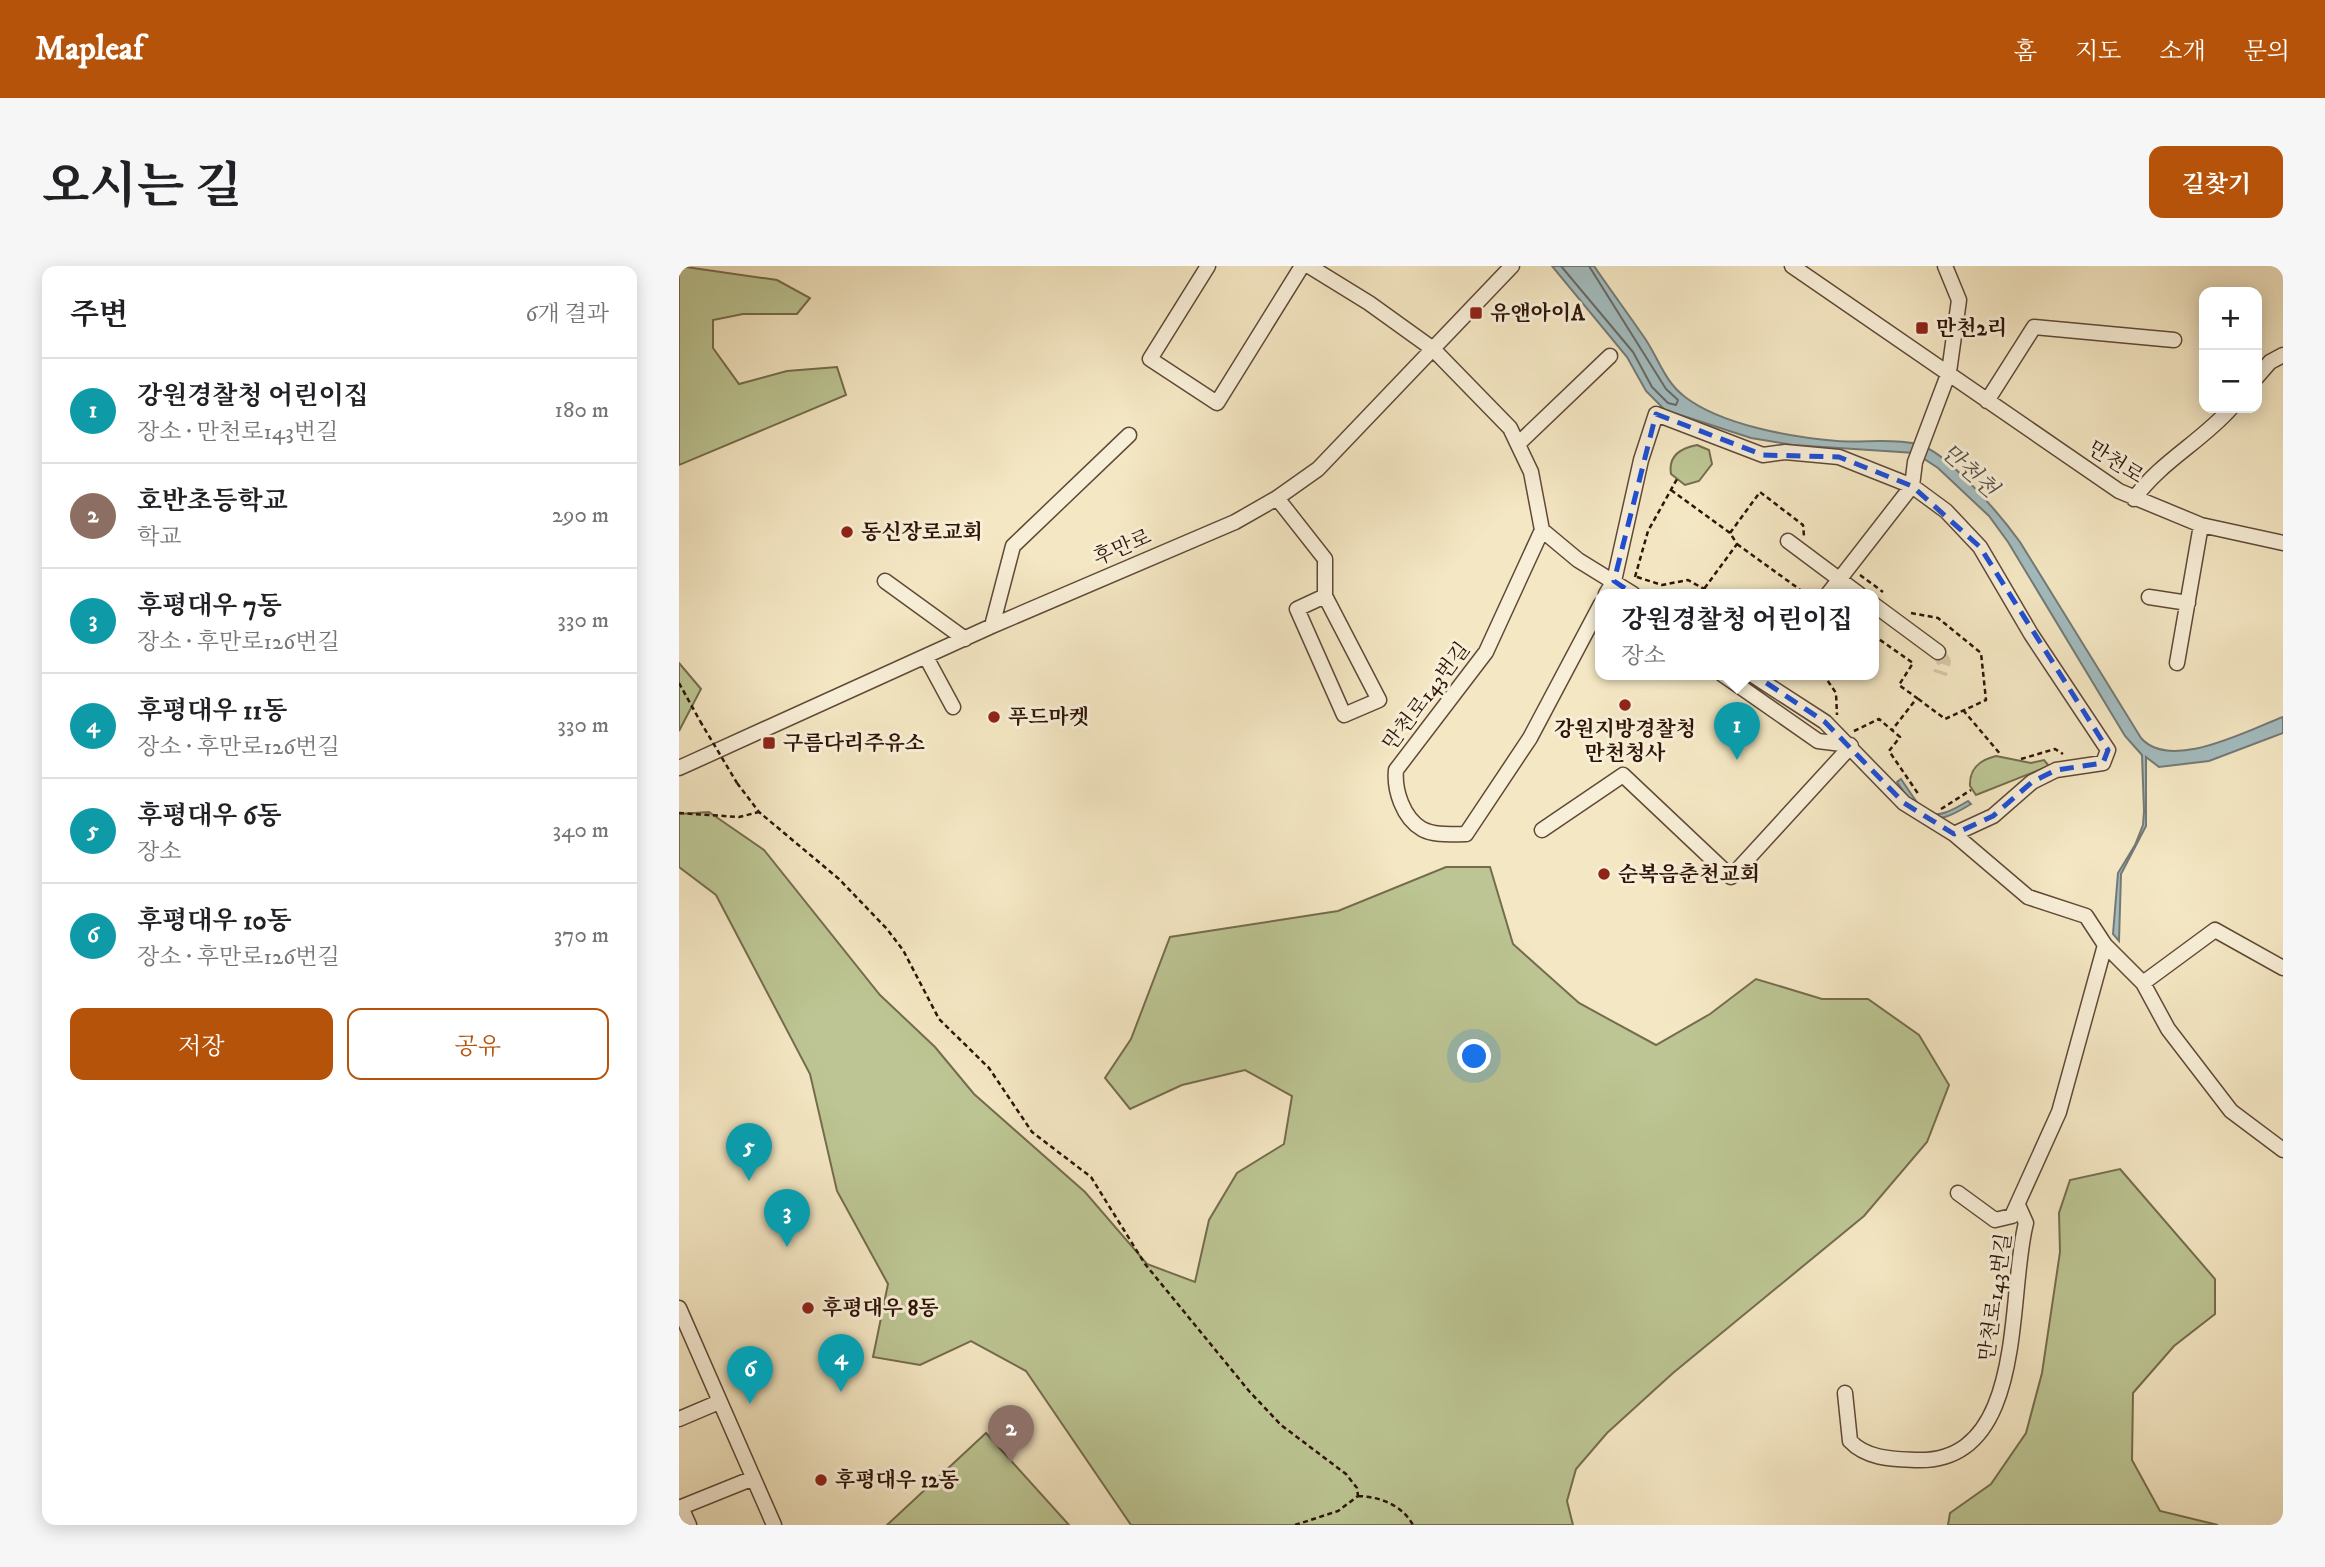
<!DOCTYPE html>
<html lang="ko">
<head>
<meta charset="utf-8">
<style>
	body { margin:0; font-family:"IM FELL DW Pica","Noto Serif KR",serif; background:#f6f6f6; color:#202124 }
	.controls { position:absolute; right:21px; top:21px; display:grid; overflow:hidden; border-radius:14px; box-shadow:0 4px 18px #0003 }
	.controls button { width:63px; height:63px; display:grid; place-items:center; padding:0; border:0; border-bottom:2px solid #e0e0e0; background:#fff; color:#202124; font:35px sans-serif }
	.you { position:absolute; left:796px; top:791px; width:24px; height:24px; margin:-18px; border:5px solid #fff; border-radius:50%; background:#1a73e8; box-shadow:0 0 0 10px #1a73e833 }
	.badge { display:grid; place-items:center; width:46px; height:46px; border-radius:50%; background:#b45309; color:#fff; font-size:23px; font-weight:700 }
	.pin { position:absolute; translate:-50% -58px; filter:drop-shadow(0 2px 4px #0008) }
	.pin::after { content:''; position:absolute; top:37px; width:24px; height:21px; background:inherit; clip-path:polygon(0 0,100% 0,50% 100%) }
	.popup { position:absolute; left:916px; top:323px; width:284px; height:91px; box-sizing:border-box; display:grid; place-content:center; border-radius:14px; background:#fff; filter:drop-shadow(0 2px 5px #0005); font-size:23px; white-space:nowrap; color:#757577 }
	.popup b { font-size:26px; color:#202124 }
	.popup::after { content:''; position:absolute; left:50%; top:100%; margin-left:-14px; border:14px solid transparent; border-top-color:#fff }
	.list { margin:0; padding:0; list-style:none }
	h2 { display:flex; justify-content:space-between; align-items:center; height:91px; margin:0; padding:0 28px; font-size:30px }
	h2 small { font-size:23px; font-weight:400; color:#757577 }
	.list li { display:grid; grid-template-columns:46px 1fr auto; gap:21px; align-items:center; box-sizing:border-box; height:105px; padding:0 28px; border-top:2px solid #e0e0e0 }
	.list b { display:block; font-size:26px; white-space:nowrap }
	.list p { margin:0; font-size:23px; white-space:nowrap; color:#757577 }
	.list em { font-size:23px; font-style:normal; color:#757577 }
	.actions { display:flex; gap:14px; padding:21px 28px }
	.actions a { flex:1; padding:16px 0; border:2px solid #b45309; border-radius:14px; text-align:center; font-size:24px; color:#b45309 }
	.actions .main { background:#b45309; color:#fff }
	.map { position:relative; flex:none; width:1604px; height:1259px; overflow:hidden; border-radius:14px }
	header { display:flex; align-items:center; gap:42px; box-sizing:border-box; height:98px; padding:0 35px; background:#b45309; color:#fff }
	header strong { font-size:33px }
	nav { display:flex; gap:38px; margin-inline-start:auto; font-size:24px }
	.intro { display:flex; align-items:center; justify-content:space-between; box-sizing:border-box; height:168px; padding:0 42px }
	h1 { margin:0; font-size:49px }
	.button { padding:18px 32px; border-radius:14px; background:#b45309; color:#fff; font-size:24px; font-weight:700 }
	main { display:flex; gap:42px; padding:0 42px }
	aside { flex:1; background:#fff; border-radius:14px; box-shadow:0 4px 18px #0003 }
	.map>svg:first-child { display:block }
	.green { fill:#bcc593; stroke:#756c4e; stroke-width:2 }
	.water { fill:#a2bcbf; stroke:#747976; stroke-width:2 }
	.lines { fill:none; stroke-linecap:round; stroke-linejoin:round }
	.shore { stroke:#686864; stroke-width:2 }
	.minor-tunnel { stroke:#d6c7a7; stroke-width:14; stroke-dasharray:14 7; stroke-linecap:butt }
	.minor-casing { stroke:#604937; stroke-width:17 }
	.path { stroke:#2e1408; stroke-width:2.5; stroke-dasharray:5 3.5; stroke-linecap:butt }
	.minor { stroke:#f8efd8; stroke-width:14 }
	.path-bridge { stroke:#2e1408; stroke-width:2.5; stroke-dasharray:5 3.5; stroke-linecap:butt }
	.marked { fill:none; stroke:#1d4ed8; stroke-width:5; stroke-dasharray:14 9; stroke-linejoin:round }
	.poi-dot { fill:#8f2418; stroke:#f8efd8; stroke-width:2.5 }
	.labels { text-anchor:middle; stroke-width:6; stroke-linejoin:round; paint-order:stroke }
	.poi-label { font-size:21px; font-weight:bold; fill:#2e1408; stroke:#f8efd8; text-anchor:start }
	.street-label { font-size:21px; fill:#2e1408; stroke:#f8efd8 }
	.water-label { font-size:23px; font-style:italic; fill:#574f48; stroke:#f8efd8 }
</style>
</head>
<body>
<header>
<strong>Mapleaf</strong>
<nav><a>홈</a><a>지도</a><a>소개</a><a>문의</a></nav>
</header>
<div class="intro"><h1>오시는 길</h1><a class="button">길찾기</a></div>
<main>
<aside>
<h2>주변<small>6개 결과</small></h2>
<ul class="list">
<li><span class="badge" style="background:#0f9aa8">1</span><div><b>강원경찰청 어린이집</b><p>장소 · 만천로143번길</p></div><em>180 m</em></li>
<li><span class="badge" style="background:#8d6e63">2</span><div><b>호반초등학교</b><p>학교</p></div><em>290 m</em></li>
<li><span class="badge" style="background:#0f9aa8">3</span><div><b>후평대우 7동</b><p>장소 · 후만로126번길</p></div><em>330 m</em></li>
<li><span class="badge" style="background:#0f9aa8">4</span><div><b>후평대우 11동</b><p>장소 · 후만로126번길</p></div><em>330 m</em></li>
<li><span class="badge" style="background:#0f9aa8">5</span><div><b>후평대우 6동</b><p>장소</p></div><em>340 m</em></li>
<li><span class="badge" style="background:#0f9aa8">6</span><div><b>후평대우 10동</b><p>장소 · 후만로126번길</p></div><em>370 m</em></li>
</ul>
<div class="actions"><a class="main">저장</a><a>공유</a></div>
</aside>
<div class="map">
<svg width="1604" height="1259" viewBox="0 0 1604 1259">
	<rect width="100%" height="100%" fill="#f4e7c3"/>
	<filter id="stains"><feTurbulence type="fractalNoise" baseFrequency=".00286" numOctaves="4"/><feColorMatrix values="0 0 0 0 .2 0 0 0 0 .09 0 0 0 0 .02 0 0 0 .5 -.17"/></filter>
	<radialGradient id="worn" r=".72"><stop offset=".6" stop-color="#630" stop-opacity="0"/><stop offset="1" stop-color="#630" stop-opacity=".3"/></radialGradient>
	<path class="green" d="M0,0l98,14 33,18 -13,16h-54l-30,6v28l26,36 48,-13 50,-4 9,28 -167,70z
		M1018,179l12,5 3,14 -13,17 -14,4 -14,-11c-3,-18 10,-26 26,-29z
		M0,397l22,26 -22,42z
		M1317,490l35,7 13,-3 5,6 -73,29 -6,-9c-1,-18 10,-26 26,-30z
		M30,546l55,38 116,145 55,52 39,47 111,98 62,72 48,18 14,-62 28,-47 47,-29 8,-48 -47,-26 -63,15 -52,24 -25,-31 26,-39 39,-102 168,-26 108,-44h44l23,77 66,59 77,42 54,-31 46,-35 66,20h46l51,36 30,50 -22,57 -63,74 -191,157 -66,60 -31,36 -9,32 6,24h-442l-105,-154 -55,-30 -51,24 -47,-8 15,-73 -51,-93 -27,-117 -94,-179 -37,-28v-53z
		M1441,903l95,110v35l-41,32 -41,47 -1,67 28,51 58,14h-270l2,-12 41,-29 35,-51 16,-60 18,-121 -1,-39 11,-33z
		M307,1167l83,92h-182z"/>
	<path class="water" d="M873,0h42c17,25 35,49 52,74 13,20 19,42 39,57 37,28 105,40 152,44 25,2 55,-3 80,3 29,6 85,73 103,98l121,196c30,34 107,-8 142,-21v16l-74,28 -50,6 -13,-10v69l-25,48 -2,67 -6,-7 5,-61 17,-28 8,-20 1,-14 -2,-56 -17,-19 -117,-194 -19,-26 -51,-48 -23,-15 -122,-8 -42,-7 -86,-28 -19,-19 -19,-34z
		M1222,513c24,35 26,47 67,22l3,3c-42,26 -48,16 -74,-22z"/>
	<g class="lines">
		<path class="shore" d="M882,0l72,86 19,35 16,16 8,2 2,-5 -12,-11 -77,-123"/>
		<path class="minor-tunnel" d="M1259,386l6,10 -4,12"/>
		<defs>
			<path id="minor" d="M529,0l-58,93 67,44 85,-137
				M630,0l60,37 64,46 77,79 21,44 11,58 36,30 55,34
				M1113,0l327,225 82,34 82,18
				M1578,111l13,-15 13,-7
				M1308,135l47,-74 140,13
				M839,178l92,-88
				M598,232l48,61v37l-28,13 47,106 35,-15 -54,-104
				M1455,233c26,-37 67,-57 97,-91
				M863,264l-56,122 -90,118c-2,20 7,48 26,59 13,7 30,5 44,5l64,-96 71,-134
				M1109,275l71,53
				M206,315l80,58
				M927,328l8,-13 27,-121 15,-46 107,41 22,-3 54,5 73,29 34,25 34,36 51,87 77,116 -5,13 -47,7 -24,12 -39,34 -39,18
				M1149,328l84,-108 3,-24 34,-90 10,-72 -14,-34
				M1470,331l39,6
				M1194,338l65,48
				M313,360l21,-80 116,-111
				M247,391l27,50
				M1498,397l24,-138
				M1043,408l96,67 32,4
				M1072,408l74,48 79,81 50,31 74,63 58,19 19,29 -46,167 -47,104 -17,4 -37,-27
				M0,502l313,-142 243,-104 42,-24 41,-29 194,-203
				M863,564l81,-55 108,102 120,-131
				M1426,679l38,38 25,46 63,82 52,39
				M1464,717l72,-53 68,38
				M0,1042l95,217
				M1166,1127l5,48c17,18 43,18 65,19 113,5 92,-165 111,-237l-8,-18
				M0,1153l40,-17
				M2,1241l8,18
				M0,1242l72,-29"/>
		</defs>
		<use href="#minor" class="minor-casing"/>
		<path class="path" d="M992,224l59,43 7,11 -33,45
			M1051,267l30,-41 43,33 1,11
			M1058,278l69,50
			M1181,309l23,17
			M956,311l13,-46 29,-52
			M958,311l25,8 26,-5 25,14
			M1232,347l27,5 43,35 5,47 -41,19 -28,-21
			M1194,369l40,28 -14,22 18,13 -25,32
			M1144,408l13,19 1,22
			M0,417l21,38
			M1284,444l38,45
			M1175,465l25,-12 21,18 -11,14 30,44
			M1342,493l34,-10 8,5
			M58,517l22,29 80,67 48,50 16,21 36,69 50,49 43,64 59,45 54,87 104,127 32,34 65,49 11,14 1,8
			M1262,543l30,-19
			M0,547l60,4 20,-5
			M679,1230c22,1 43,8 55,29
			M616,1259l43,-14 20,-15"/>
		<use href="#minor" class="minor"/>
		<path class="path-bridge" d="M21,455l37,62"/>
	</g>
	<path class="marked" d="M977,148l107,41 76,2 73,29 68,61 128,203 -5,13 -47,7 -24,12 -39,34 -39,18 -50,-31 -79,-81 -211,-141z"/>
	<g class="poi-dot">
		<rect x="790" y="40" width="14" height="14" rx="3.5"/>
		<rect x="1236" y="55" width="14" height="14" rx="3.5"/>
		<circle cx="168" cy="266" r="7"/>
		<circle cx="946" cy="439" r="7"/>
		<circle cx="315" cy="451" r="7"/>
		<rect x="83" y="470" width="14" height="14" rx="3.5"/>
		<circle cx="925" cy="608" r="7"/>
		<circle cx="129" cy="1042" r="7"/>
		<circle cx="142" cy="1214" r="7"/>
	</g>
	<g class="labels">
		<g class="poi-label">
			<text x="811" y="54">유앤아이A</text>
			<text x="1257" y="69">만천2리</text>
			<text x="182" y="273">동신장로교회</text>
			<text x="329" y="458">푸드마켓</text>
			<text x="946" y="470" text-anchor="middle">강원지방경찰청<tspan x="946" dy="24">만천청사</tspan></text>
			<text x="104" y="484">구름다리주유소</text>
			<text x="939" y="615">순복음춘천교회</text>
			<text x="143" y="1049">후평대우 8동</text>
			<text x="156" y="1221">후평대우 12동</text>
		</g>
		<g class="street-label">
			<text transform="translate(1437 196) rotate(32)" y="7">만천로</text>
			<text transform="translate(443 281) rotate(-23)" y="7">후만로</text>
			<text transform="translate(747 430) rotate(-53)" y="7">만천로143번길</text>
			<text transform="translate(1316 1031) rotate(-82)" y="7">만천로143번길</text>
		</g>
		<g class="water-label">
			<text transform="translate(1291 204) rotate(42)" y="8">만천천</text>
		</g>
	</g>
	<rect width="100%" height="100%" filter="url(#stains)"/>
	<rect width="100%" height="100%" fill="url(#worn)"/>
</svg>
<div class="controls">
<button>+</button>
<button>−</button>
</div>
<div class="you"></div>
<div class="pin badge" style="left:1058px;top:494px;background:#0f9aa8">1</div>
<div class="popup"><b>강원경찰청 어린이집</b>장소</div>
<div class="pin badge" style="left:332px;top:1197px;background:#8d6e63">2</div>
<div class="pin badge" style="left:108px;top:981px;background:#0f9aa8">3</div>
<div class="pin badge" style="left:162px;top:1126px;background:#0f9aa8">4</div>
<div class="pin badge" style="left:70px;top:915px;background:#0f9aa8">5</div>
<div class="pin badge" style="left:71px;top:1138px;background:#0f9aa8">6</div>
</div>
</main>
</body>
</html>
